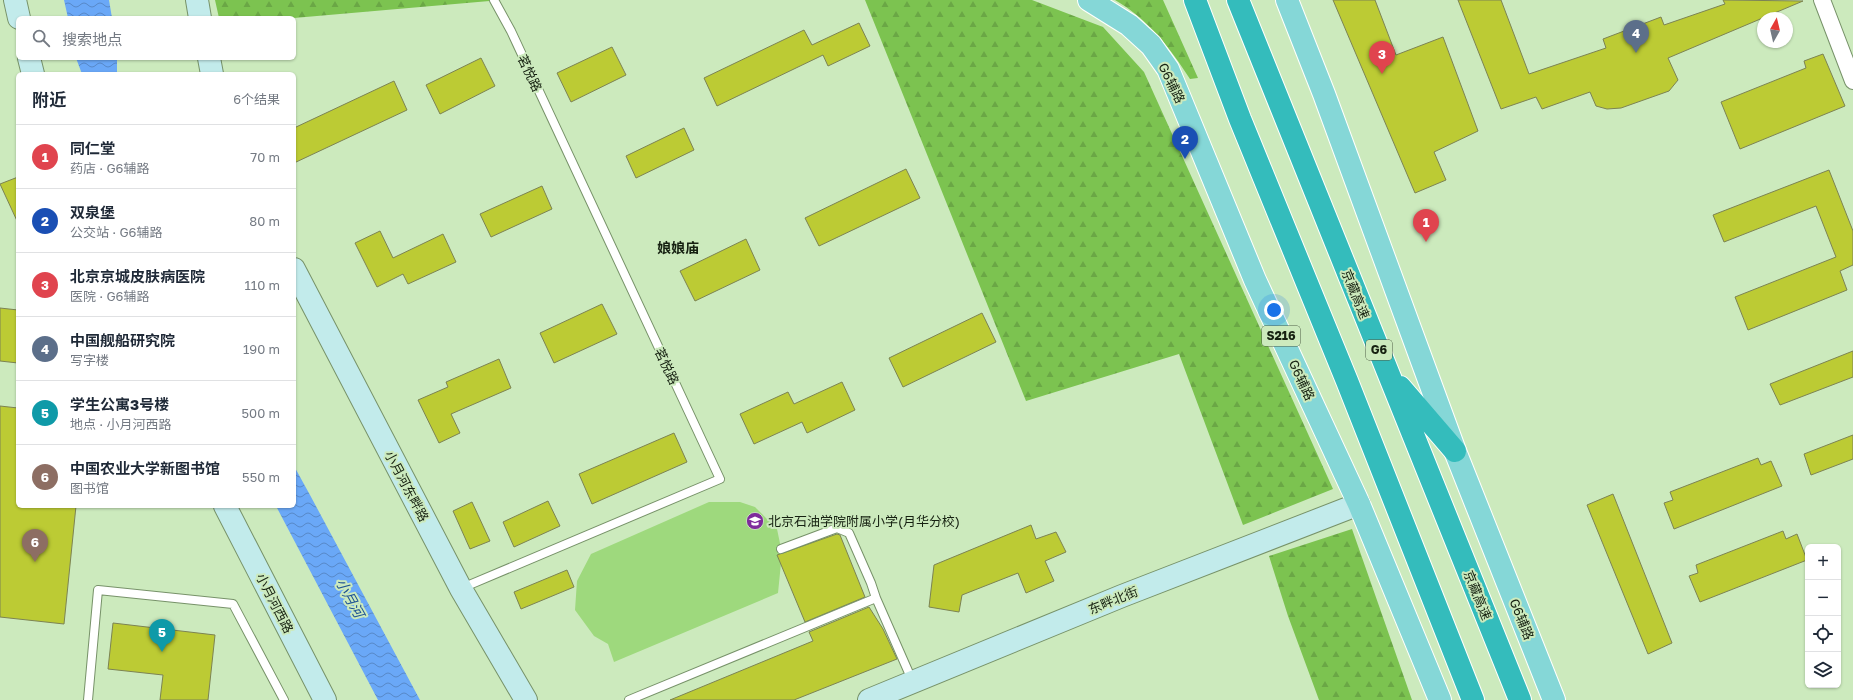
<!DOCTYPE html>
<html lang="zh">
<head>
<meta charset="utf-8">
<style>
	body { margin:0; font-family:"Golos Text","Noto Sans SC",sans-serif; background:#f6f6f7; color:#1f2937 }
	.controls { position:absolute; right:12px; bottom:12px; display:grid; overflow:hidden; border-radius:6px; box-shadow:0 1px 3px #0004 }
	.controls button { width:36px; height:36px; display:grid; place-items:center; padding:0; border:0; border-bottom:1px solid #e0e1e3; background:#fff; color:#1f2937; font:20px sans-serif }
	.compass { position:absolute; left:1757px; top:12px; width:36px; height:36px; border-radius:50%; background:#fff; box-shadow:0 1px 3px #0004; rotate:8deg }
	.you { position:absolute; left:1274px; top:310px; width:14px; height:14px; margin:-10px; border:3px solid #fff; border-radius:50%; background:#1a73e8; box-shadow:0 0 0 6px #1a73e833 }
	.badge { display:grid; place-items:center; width:26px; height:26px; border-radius:50%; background:#7c3aed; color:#fff; font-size:13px; font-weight:700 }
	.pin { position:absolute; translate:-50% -33px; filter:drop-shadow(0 1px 2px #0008) }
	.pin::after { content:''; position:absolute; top:21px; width:14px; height:12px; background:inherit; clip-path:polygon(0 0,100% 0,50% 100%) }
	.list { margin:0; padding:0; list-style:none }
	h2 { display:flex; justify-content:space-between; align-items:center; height:52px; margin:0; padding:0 16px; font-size:17px }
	h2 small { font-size:13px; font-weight:400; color:#747a83 }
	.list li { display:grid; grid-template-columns:26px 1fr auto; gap:12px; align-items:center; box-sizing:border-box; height:64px; padding:0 16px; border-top:1px solid #e0e1e3 }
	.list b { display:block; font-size:15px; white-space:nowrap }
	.list p { margin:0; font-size:13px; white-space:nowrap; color:#747a83 }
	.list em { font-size:13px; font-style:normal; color:#747a83 }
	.icon { flex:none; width:22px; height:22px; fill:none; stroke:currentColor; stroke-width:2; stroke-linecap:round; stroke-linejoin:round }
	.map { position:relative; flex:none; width:1853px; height:700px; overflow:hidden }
	.search { position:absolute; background:#fff; box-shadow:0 1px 3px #0004; left:16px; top:16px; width:280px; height:44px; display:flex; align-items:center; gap:10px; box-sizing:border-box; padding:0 14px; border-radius:6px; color:#747a83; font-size:15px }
	.panel { position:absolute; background:#fff; box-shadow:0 1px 3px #0004; left:16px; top:72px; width:280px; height:436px; border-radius:6px }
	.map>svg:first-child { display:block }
	.forest { fill:url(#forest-firs) }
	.garden { fill:#9ed97d }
	.water { fill:url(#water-waves) }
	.building { fill:#bccb34; stroke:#7c8353 }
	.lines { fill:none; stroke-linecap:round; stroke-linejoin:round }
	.lane-casing { stroke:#779269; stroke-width:10 }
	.street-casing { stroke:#779269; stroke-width:18 }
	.secondary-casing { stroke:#779269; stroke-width:24 }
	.primary-casing { stroke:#fff; stroke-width:24 }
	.highway-casing { stroke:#fff; stroke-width:24 }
	.lane { stroke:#fff; stroke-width:8 }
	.street { stroke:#fff; stroke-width:16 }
	.secondary { stroke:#c2ebeb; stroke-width:22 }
	.primary { stroke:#85d7d7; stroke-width:22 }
	.highway { stroke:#34bcbc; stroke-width:22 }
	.labels { text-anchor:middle; stroke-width:4; stroke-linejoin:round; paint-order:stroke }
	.shield { fill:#cceabd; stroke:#4d5d45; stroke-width:1 }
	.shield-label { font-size:12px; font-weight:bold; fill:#162111 }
	.street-label { font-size:13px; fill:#162111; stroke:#cceabd }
	.poi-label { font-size:13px; fill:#162111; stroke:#cceabd; text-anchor:start }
	.neighbourhood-label { font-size:14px; font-weight:bold; fill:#162111; stroke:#cceabd }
	.water-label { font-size:14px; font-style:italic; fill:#205493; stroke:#cceabd }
</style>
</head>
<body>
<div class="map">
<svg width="1853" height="700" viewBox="0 0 1853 700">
	<defs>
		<pattern id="forest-firs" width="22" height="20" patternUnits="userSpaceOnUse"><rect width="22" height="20" fill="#7cc350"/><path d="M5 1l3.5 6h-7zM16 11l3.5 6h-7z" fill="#6aa745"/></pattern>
		<pattern id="water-waves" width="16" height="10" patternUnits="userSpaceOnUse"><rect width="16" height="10" fill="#6aa8f7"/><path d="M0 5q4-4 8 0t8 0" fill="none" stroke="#5688c7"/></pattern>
	</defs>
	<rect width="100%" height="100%" fill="#cceabd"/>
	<path class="forest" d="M215,0h286l-207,18h-75z
		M865,0h167l71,27 41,45 189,417 -90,36 -64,-171 -153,47z
		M1115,0h48l35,78 -8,1c-20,-31 -42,-60 -75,-79z
		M1352,529l60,171h-93l-31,-84 -19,-60z"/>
	<path class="garden" d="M709,502h31l15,5 22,22 5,24 -4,40 -164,69 -6,-18 -14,-8 -19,-26 2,-29 14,-27z"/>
	<path class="water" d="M64,0h45l3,18h-44z
		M76,58h41v16h-35z
		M294,466l16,29 110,205h-42l-102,-194h18z"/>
	<path class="building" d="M1333,0h42l21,55 47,-18 35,94 -44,21 12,28 -31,13z
		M1458,0h43l28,74 77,-26 -3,-9 58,-22 3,8 61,-21 -2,-4 80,1 -135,57 10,22 -9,11 -48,17 -14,1 -11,-3 -6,-14 -48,17 -6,-12 -35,12z
		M859,23l11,23 -42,20 -5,-11 -106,51 -13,-28 100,-48 8,15z
		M612,47l14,28 -55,27 -14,-29z
		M1823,54l22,52 -105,43 -19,-47 85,-34 -2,-7z
		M481,58l14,28 -55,28 -14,-29z
		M394,81l13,29 -113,53v-35z
		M684,128l10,22 -58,28 -10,-22z
		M906,169l14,29 -101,48 -14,-28z
		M1829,170l24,61v34l-13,6 7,19 -99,40 -13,-33 101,-40 -20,-51 -92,36 -11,-27z
		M18,177v46l-18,-39z
		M542,186l10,23 -61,28 -11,-23z
		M380,231l13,27 50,-24 13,28 -48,22 -5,-10 -26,13 -22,-44z
		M746,239l14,31 -65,31 -15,-30z
		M602,304l15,30 -63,29 -14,-30z
		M0,308l18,2v53l-18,-2z
		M982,313l14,29 -93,45 -14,-29z
		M1853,351v26l-73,28 -10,-21z
		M499,359l12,29 -60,26 9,19 -21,10 -21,-43 30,-13 -2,-5z
		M842,382l13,28 -48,23 -5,-11 -48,22 -14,-30 48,-22 6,12z
		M0,406l18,2v98h58l-12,118 -64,-7z
		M674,433l13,29 -95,42 -13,-30z
		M1853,435v24l-42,16 -7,-21z
		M1758,458l3,7 10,-4 11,25 -108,43 -10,-26 9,-3 -3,-8z
		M1613,494l59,149 -24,11 -61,-149z
		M548,501l12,25 -46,21 -11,-25z
		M472,502l18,39 -20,8 -17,-38z
		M1031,525l5,14 20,-7 10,20 -21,9 9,20 -28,12 -8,-20 -56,22 -3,17 -30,-5 5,-42z
		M1783,531l3,8 11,-5 10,26 -107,42 -11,-26 9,-3 -2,-8z
		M837,534l3,1 25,62 -60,25 -28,-67z
		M567,570l7,17 -53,22 -7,-17z
		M869,607l14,22 14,30 -103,41h-124l143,-59 -4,-9z
		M113,623l102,12 -7,65h-48l3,-25 -55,-6z"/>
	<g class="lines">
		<defs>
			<path id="lane" d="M781,549l56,-21 12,5 22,50 5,15
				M462,588l258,-109 -209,-448 -17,-31
				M88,700l10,-110 135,14 51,96
				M629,700l247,-102 36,82"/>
			<path id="street" d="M1822,0l31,81"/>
			<path id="secondary" d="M15,0l4,18
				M197,0l3,18
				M29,58l4,16
				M209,58l3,16
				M294,269l167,320 65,111
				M225,506l100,194
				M869,700l253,-104 237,-92"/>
			<path id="primary" d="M1089,0l40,25 22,20 17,24 87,211 104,224 81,196
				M1287,0l37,94 131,357 99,249"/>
			<path id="highway" d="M1195,0l45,119 107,262 126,319
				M1238,0l282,700
				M1400,387l55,64"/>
		</defs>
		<use href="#lane" class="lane-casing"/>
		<use href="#street" class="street-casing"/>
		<use href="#secondary" class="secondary-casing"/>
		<use href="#primary" class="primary-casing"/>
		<use href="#highway" class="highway-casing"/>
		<use href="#lane" class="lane"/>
		<use href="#street" class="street"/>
		<use href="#secondary" class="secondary"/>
		<use href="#primary" class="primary"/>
		<use href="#highway" class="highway"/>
	</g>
	<defs>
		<symbol id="school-disc" viewBox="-11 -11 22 22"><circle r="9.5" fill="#7e2c9c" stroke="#cceabd"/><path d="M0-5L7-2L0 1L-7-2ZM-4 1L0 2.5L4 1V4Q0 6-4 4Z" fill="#fff"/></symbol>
	</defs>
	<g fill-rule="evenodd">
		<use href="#school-disc" x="745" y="511" width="20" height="20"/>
	</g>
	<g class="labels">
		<g class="shield">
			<rect x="1262" y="326" width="38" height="20" rx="3"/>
			<rect x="1366" y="340" width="26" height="20" rx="3"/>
		</g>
		<g class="shield-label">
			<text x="1281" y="340">S216</text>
			<text x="1379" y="354">G6</text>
		</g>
		<g class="street-label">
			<text transform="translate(530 73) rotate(65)" y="5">茗悦路</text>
			<text transform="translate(1172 83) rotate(64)" y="5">G6辅路</text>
			<text transform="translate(1356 294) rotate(68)" y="5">京藏高速</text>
			<text transform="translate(667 366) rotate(65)" y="5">茗悦路</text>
			<text transform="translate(1302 380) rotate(65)" y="5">G6辅路</text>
			<text transform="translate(407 486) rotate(62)" y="5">小月河东畔路</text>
			<text transform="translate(1478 595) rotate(68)" y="5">京藏高速</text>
			<text transform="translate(1113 600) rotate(-22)" y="5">东畔北街</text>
			<text transform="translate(275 603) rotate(63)" y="5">小月河西路</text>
			<text transform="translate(1522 619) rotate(68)" y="5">G6辅路</text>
		</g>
		<g class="poi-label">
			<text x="768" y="526">北京石油学院附属小学(月华分校)</text>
		</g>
		<g class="neighbourhood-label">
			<text x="678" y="253">娘娘庙</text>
		</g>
		<g class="water-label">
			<text transform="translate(350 598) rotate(61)" y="5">小月河</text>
		</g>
	</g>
</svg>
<div class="controls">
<button>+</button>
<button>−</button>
<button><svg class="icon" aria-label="locate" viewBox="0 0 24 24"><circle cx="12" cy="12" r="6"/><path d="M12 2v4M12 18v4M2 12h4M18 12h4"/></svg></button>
<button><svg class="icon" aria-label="layers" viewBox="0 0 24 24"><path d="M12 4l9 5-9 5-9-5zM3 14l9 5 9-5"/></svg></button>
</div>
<svg class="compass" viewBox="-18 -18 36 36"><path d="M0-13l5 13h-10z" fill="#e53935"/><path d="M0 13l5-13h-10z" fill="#747a83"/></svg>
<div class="you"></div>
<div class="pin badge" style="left:1426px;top:242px;background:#e0444e">1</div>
<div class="pin badge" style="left:1185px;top:159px;background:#1a4fb4">2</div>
<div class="pin badge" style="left:1382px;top:74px;background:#e0444e">3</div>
<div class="pin badge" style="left:1636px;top:53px;background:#5c6f8a">4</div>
<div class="pin badge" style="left:162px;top:652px;background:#0f9aa8">5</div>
<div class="pin badge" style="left:35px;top:562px;background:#8d6e63">6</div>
<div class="search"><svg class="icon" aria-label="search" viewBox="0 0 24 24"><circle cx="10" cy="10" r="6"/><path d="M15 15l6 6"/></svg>搜索地点</div>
<section class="panel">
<h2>附近<small>6个结果</small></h2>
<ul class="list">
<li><span class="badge" style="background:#e0444e">1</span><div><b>同仁堂</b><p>药店 · G6辅路</p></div><em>70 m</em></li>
<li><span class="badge" style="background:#1a4fb4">2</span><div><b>双泉堡</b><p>公交站 · G6辅路</p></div><em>80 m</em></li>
<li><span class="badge" style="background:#e0444e">3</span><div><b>北京京城皮肤病医院</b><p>医院 · G6辅路</p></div><em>110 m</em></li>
<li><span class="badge" style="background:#5c6f8a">4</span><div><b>中国舰船研究院</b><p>写字楼</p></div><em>190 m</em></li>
<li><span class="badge" style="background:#0f9aa8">5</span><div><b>学生公寓3号楼</b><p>地点 · 小月河西路</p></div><em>500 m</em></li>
<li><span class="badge" style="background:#8d6e63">6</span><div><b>中国农业大学新图书馆</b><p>图书馆</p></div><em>550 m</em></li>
</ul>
</section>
</div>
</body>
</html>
